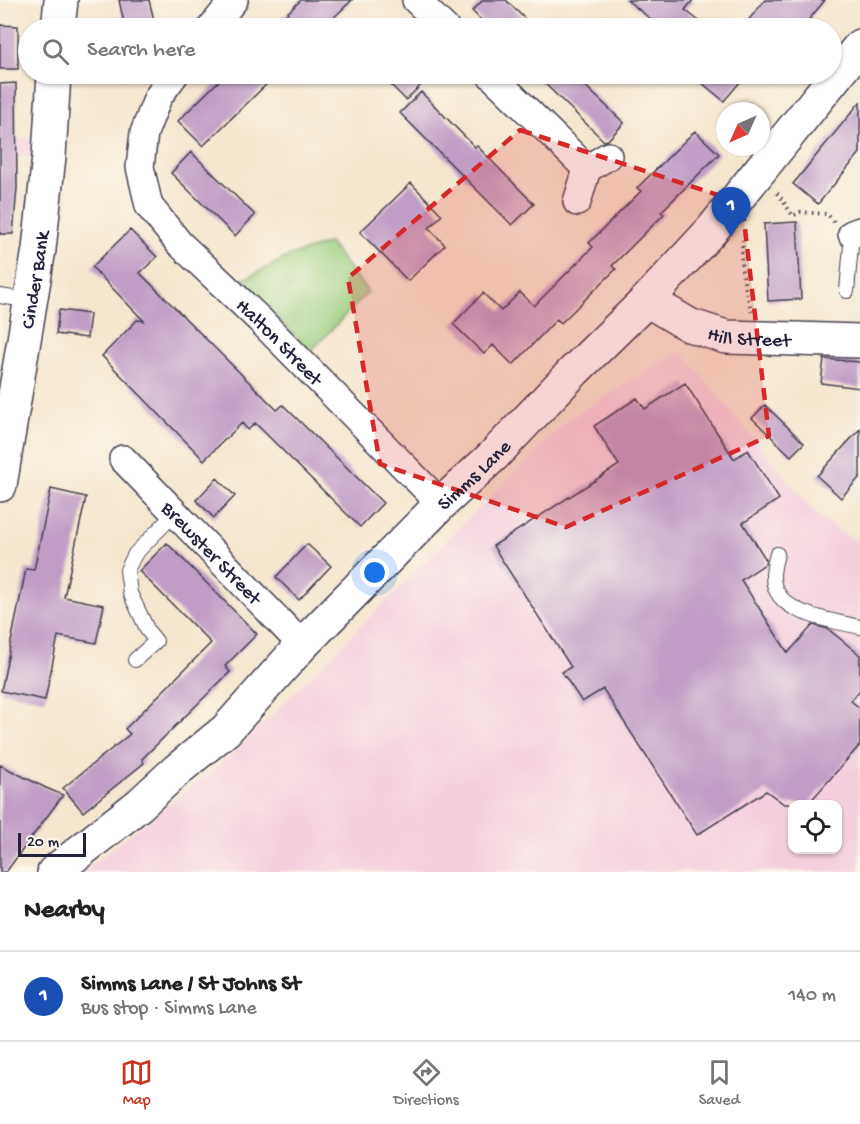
<!DOCTYPE html>
<html lang="en">
<head>
<meta charset="utf-8">
<style>
	body { margin:0; font-family:"Gochi Hand",sans-serif; background:#f6f6f6; color:#222 }
	.controls { position:absolute; right:18px; bottom:18px; display:grid; overflow:hidden; border-radius:12px; box-shadow:0 2px 4px #0004 }
	.controls button { width:54px; height:54px; display:grid; place-items:center; padding:0; border:0; border-bottom:2px solid #e0e0e0; background:#fff; color:#222; font:30px sans-serif }
	.compass { position:absolute; left:716px; top:102px; width:54px; height:54px; border-radius:50%; background:#fff; box-shadow:0 2px 4px #0004; rotate:225deg }
	.scale { position:absolute; left:18px; bottom:15px; width:68px; box-sizing:border-box; padding-left:6px; border:3px solid #22223b; border-top:0; font-size:16px; line-height:21px; white-space:nowrap; color:#22223b; -webkit-text-stroke:4px #fbf7ec; paint-order:stroke }
	.you { position:absolute; left:375px; top:573px; width:21px; height:21px; margin:-15px; border:4px solid #fff; border-radius:50%; background:#1a73e8; box-shadow:0 0 0 9px #1a73e833 }
	.badge { display:grid; place-items:center; width:39px; height:39px; border-radius:50%; background:#c8321e; color:#fff; font-size:20px; font-weight:700 }
	.pin { position:absolute; translate:-50% -50px; filter:drop-shadow(0 2px 3px #0008) }
	.pin::after { content:''; position:absolute; top:32px; width:21px; height:18px; background:inherit; clip-path:polygon(0 0,100% 0,50% 100%) }
	.list { margin:0; padding:0; list-style:none }
	h2 { display:flex; justify-content:space-between; align-items:center; height:78px; margin:0; padding:0 24px; font-size:26px }
	h2 small { font-size:20px; font-weight:400; color:#767676 }
	.list li { display:grid; grid-template-columns:39px 1fr auto; gap:18px; align-items:center; box-sizing:border-box; height:90px; padding:0 24px; border-top:2px solid #e0e0e0 }
	.list b { display:block; font-size:22px; white-space:nowrap }
	.list p { margin:0; font-size:20px; white-space:nowrap; color:#767676 }
	.list em { font-size:20px; font-style:normal; color:#767676 }
	.icon { flex:none; width:33px; height:33px; fill:none; stroke:currentColor; stroke-width:2; stroke-linecap:round; stroke-linejoin:round }
	.map { position:relative; flex:none; width:860px; height:872px; overflow:hidden }
	.search { position:absolute; background:#fff; box-shadow:0 2px 4px #0004; left:18px; right:18px; top:18px; height:66px; display:flex; align-items:center; gap:15px; box-sizing:border-box; padding:0 21px; border-radius:33px; color:#767676; font-size:22px }
	.sheet { height:168px; background:#fff }
	nav { display:flex; justify-content:space-around; align-items:center; box-sizing:border-box; height:84px; border-top:2px solid #e0e0e0; background:#fff; font-size:16px; color:#767676 }
	nav a { display:grid; justify-items:center; gap:3px }
	nav .on { color:#c8321e }
	.map>svg:first-child { display:block }
	.built { fill:#f4cfde; fill-rule:evenodd }
	.green { fill:#9bcd7d; stroke:#5e785c; stroke-width:1.5 }
	.building { fill:#c09dc5 }
	.lines { fill:none; stroke-linecap:round; stroke-linejoin:round }
	.lane-casing { stroke:#423f51; stroke-width:16 }
	.street-casing { stroke:#423f51; stroke-width:30 }
	.secondary-casing { stroke:#423f51; stroke-width:36 }
	.primary-casing { stroke:#423f51; stroke-width:36 }
	.path { stroke:#423f51; stroke-width:4; stroke-dasharray:1.5 4.5; stroke-linecap:butt }
	.lane { stroke:#fff; stroke-width:14 }
	.street { stroke:#fff; stroke-width:27 }
	.secondary { stroke:#fff; stroke-width:33 }
	.primary { stroke:#fff; stroke-width:33 }
	.marked { fill:#d62828; fill-opacity:0.2; stroke:#d62828; stroke-width:4.5; stroke-dasharray:12 8; stroke-linejoin:round }
	.labels { text-anchor:middle; stroke-width:6; stroke-linejoin:round; paint-order:stroke }
	.street-label { font-size:20px; fill:#22223b; stroke:#fbf7ec }
</style>
</head>
<body>
<div class="map">
<svg width="860" height="872" viewBox="0 0 860 872">
	<rect width="100%" height="100%" fill="#fbf7ec"/>
	<filter id="ink" filterUnits="userSpaceOnUse"><feTurbulence type="fractalNoise" baseFrequency=".0167" numOctaves="2"/><feDisplacementMap in="SourceGraphic" scale="12" xChannelSelector="R" yChannelSelector="G"/><feConvolveMatrix kernelMatrix="1 2 1 2 8 2 1 2 1" color-interpolation-filters="sRGB"/></filter>
	<filter id="wash" filterUnits="userSpaceOnUse"><feTurbulence type="fractalNoise" baseFrequency=".008" numOctaves="4" result="noise"/><feDisplacementMap in="SourceGraphic" scale="24" xChannelSelector="R" yChannelSelector="G"/><feGaussianBlur stdDeviation="1.35" result="paint"/><feColorMatrix in="noise" values="0 0 0 0 0 0 0 0 0 0 0 0 0 0 0 0 0 1.4 0 .05"/><feComposite in="paint" operator="in"/></filter>
	<g filter="url(#wash)">
		<rect width="100%" height="100%" fill="#f5e6cf"/>
		<path class="built" d="M0,138l50,1 -1,17h-49z
			M682,352l135,163 43,30v327h-778l151,-118 333,-333 80,-51zM792,804h46v46h-46z"/>
		<path class="green" d="M329,243l39,49 -57,59 -71,-70 50,-25z"/>
		<g id="blocks">
			<path class="building" d="M119,0h30l7,28h-31z
				M301,0h51l-29,28h-51z
				M483,0h23l28,28h-45l-17,-17z
				M627,0h66l-8,10 23,18h-46z
				M765,0h60l-23,28h-60z
				M0,25l18,1v43h-18z
				M226,74h51l-74,72 -25,-25z
				M380,74h52l-26,26z
				M535,74h38l51,49 -16,17 -4,1z
				M691,74h56l-23,27z
				M16,83l1,105 -4,46h-13v-150z
				M421,92l54,55 2,-1 57,58 -22,21 -112,-112z
				M860,102v51l-42,51 -25,-20z
				M695,131l24,23 -58,58 3,2 -52,52 4,3 -55,54 -4,-4 -44,46 -20,-20 -9,9 -31,-30 30,-31 18,18 19,-19 14,14 59,-59 -4,-4 52,-52 -4,-3z
				M191,152l64,63 -20,21 -64,-63z
				M411,183l31,32 -13,13 16,17 -37,36 -48,-49z
				M797,222l4,77 -33,2 -4,-77z
				M130,230l27,27 -17,16 137,137 6,-5 100,98 -23,24 -105,-104 -7,7 -6,-7 -38,37 -102,-104 35,-36 7,1 -52,-54z
				M59,310l31,4 -3,24 -31,-4z
				M824,359l36,3v26l-39,-5z
				M685,383l49,76 14,-9 31,49 -36,24 23,37 -1,4 -24,16 47,73 25,-28 15,4 32,26v35l-9,11 9,7v37l-52,59h-24l-18,-13 -69,44 -94,-146 -21,13 -20,-30 9,-5 -78,-121 126,-81 -25,-39 43,-28 8,11z
				M765,405l39,38 -13,13 -39,-38z
				M860,429v48l-19,21 -24,-22z
				M217,478l18,18 -21,22 -18,-18z
				M51,489l35,8 -22,100 40,8 -8,38 -38,-7 -13,64 -44,-9 25,-122 8,1z
				M167,543l90,91 -32,32 5,6 -88,87 2,4 -61,49 -20,-24 67,-54 -5,-5 86,-86 -72,-72z
				M307,544l24,22 -32,34 -23,-23z
				M0,765l46,23 17,7 -57,77h-6z"/>
		</g>
	</g>
	<g filter="url(#ink)">
		<use href="#blocks" fill-opacity="0" stroke="#423f51" stroke-width="1.5"/>
		<g class="lines">
			<defs>
				<path id="lane" d="M847,291l5,-57
					M0,296l31,5
					M777,554c-2,7 -4,16 -4,23 1,38 59,43 87,50
					M135,660l21,-19 -8,-10 -18,-38 -3,-23 8,-16 40,-41"/>
				<g id="street">
					<path d="M416,0l29,28"/>
					<path d="M211,28l23,-28"/>
					<path id="s1" d="M175,74l-17,23 -14,36 -4,34 9,39 30,37 80,76 182,185"/>
					<path d="M490,74l97,95 -10,33"/>
					<path d="M587,169l21,-13"/>
					<path d="M852,234l8,-3"/>
					<path id="s2" d="M123,459l179,186"/>
				</g>
				<g id="secondary">
					<path id="s3" d="M647,300l42,25 37,12 134,4"/>
					<path id="s4" d="M54,872l85,-67 38,-35 49,-40 76,-85 139,-141 52,-48 81,-85 73,-71 64,-69 149,-185"/>
				</g>
				<g id="primary">
					<path d="M58,28l3,-28"/>
					<path id="s5" d="M0,485l39,-236 10,-93 5,-82"/>
				</g>
			</defs>
			<use href="#lane" class="lane-casing"/>
			<use href="#street" class="street-casing"/>
			<use href="#secondary" class="secondary-casing"/>
			<use href="#primary" class="primary-casing"/>
			<path class="path" d="M777,193l4,5 12,18 7,-4 27,2 7,8
				M745,234c-8,26 -1,52 7,78"/>
			<use href="#lane" class="lane"/>
			<use href="#street" class="street"/>
			<use href="#secondary" class="secondary"/>
			<use href="#primary" class="primary"/>
		</g>
	</g>
	<path class="marked" d="M520,130l222,73 27,233 -203,91 -186,-63 -32,-186z"/>
	<g class="labels">
		<g class="street-label">
			<text dy="7" stroke="none"><textPath href="#s5" startOffset="208">Cinder Bank</textPath></text>
			<text dy="7" stroke="none"><textPath href="#s3" startOffset="111">Hill Street</textPath></text>
			<text dy="7" stroke="none"><textPath href="#s1" startOffset="330">Halton Street</textPath></text>
			<text dy="7" stroke="none"><textPath href="#s4" startOffset="579">Simms Lane</textPath></text>
			<text dy="7" stroke="none"><textPath href="#s2" startOffset="129">Brewster Street</textPath></text>
		</g>
	</g>
</svg>
<div class="controls">
<button><svg class="icon" aria-label="locate" viewBox="0 0 24 24"><circle cx="12" cy="12" r="6"/><path d="M12 2v4M12 18v4M2 12h4M18 12h4"/></svg></button>
</div>
<svg class="compass" viewBox="-18 -18 36 36"><path d="M0-13l5 13h-10z" fill="#e53935"/><path d="M0 13l5-13h-10z" fill="#767676"/></svg>
<div class="scale">20 m</div>
<div class="you"></div>
<div class="pin badge" style="left:731px;top:237px;background:#1a4fb4">1</div>
<div class="search"><svg class="icon" aria-label="search" viewBox="0 0 24 24"><circle cx="10" cy="10" r="6"/><path d="M15 15l6 6"/></svg>Search here</div>
</div>
<section class="sheet">
<h2>Nearby<small></small></h2>
<ul class="list">
<li><span class="badge" style="background:#1a4fb4">1</span><div><b>Simms Lane / St Johns St</b><p>Bus stop · Simms Lane</p></div><em>140 m</em></li>
</ul>
</section>
<nav>
<a class="on"><svg class="icon" aria-label="map" viewBox="0 0 24 24"><path d="M3 6l6-2 6 2 6-2v14l-6 2-6-2-6 2zM9 4v14M15 6v14"/></svg>Map</a>
<a><svg class="icon" aria-label="directions" viewBox="0 0 24 24"><path d="M12 3l9 9-9 9-9-9zM9 14v-3h6M13 9l2 2-2 2"/></svg>Directions</a>
<a><svg class="icon" aria-label="saved" viewBox="0 0 24 24"><path d="M7 4h10v16l-5-4-5 4z"/></svg>Saved</a>
</nav>
</body>
</html>
